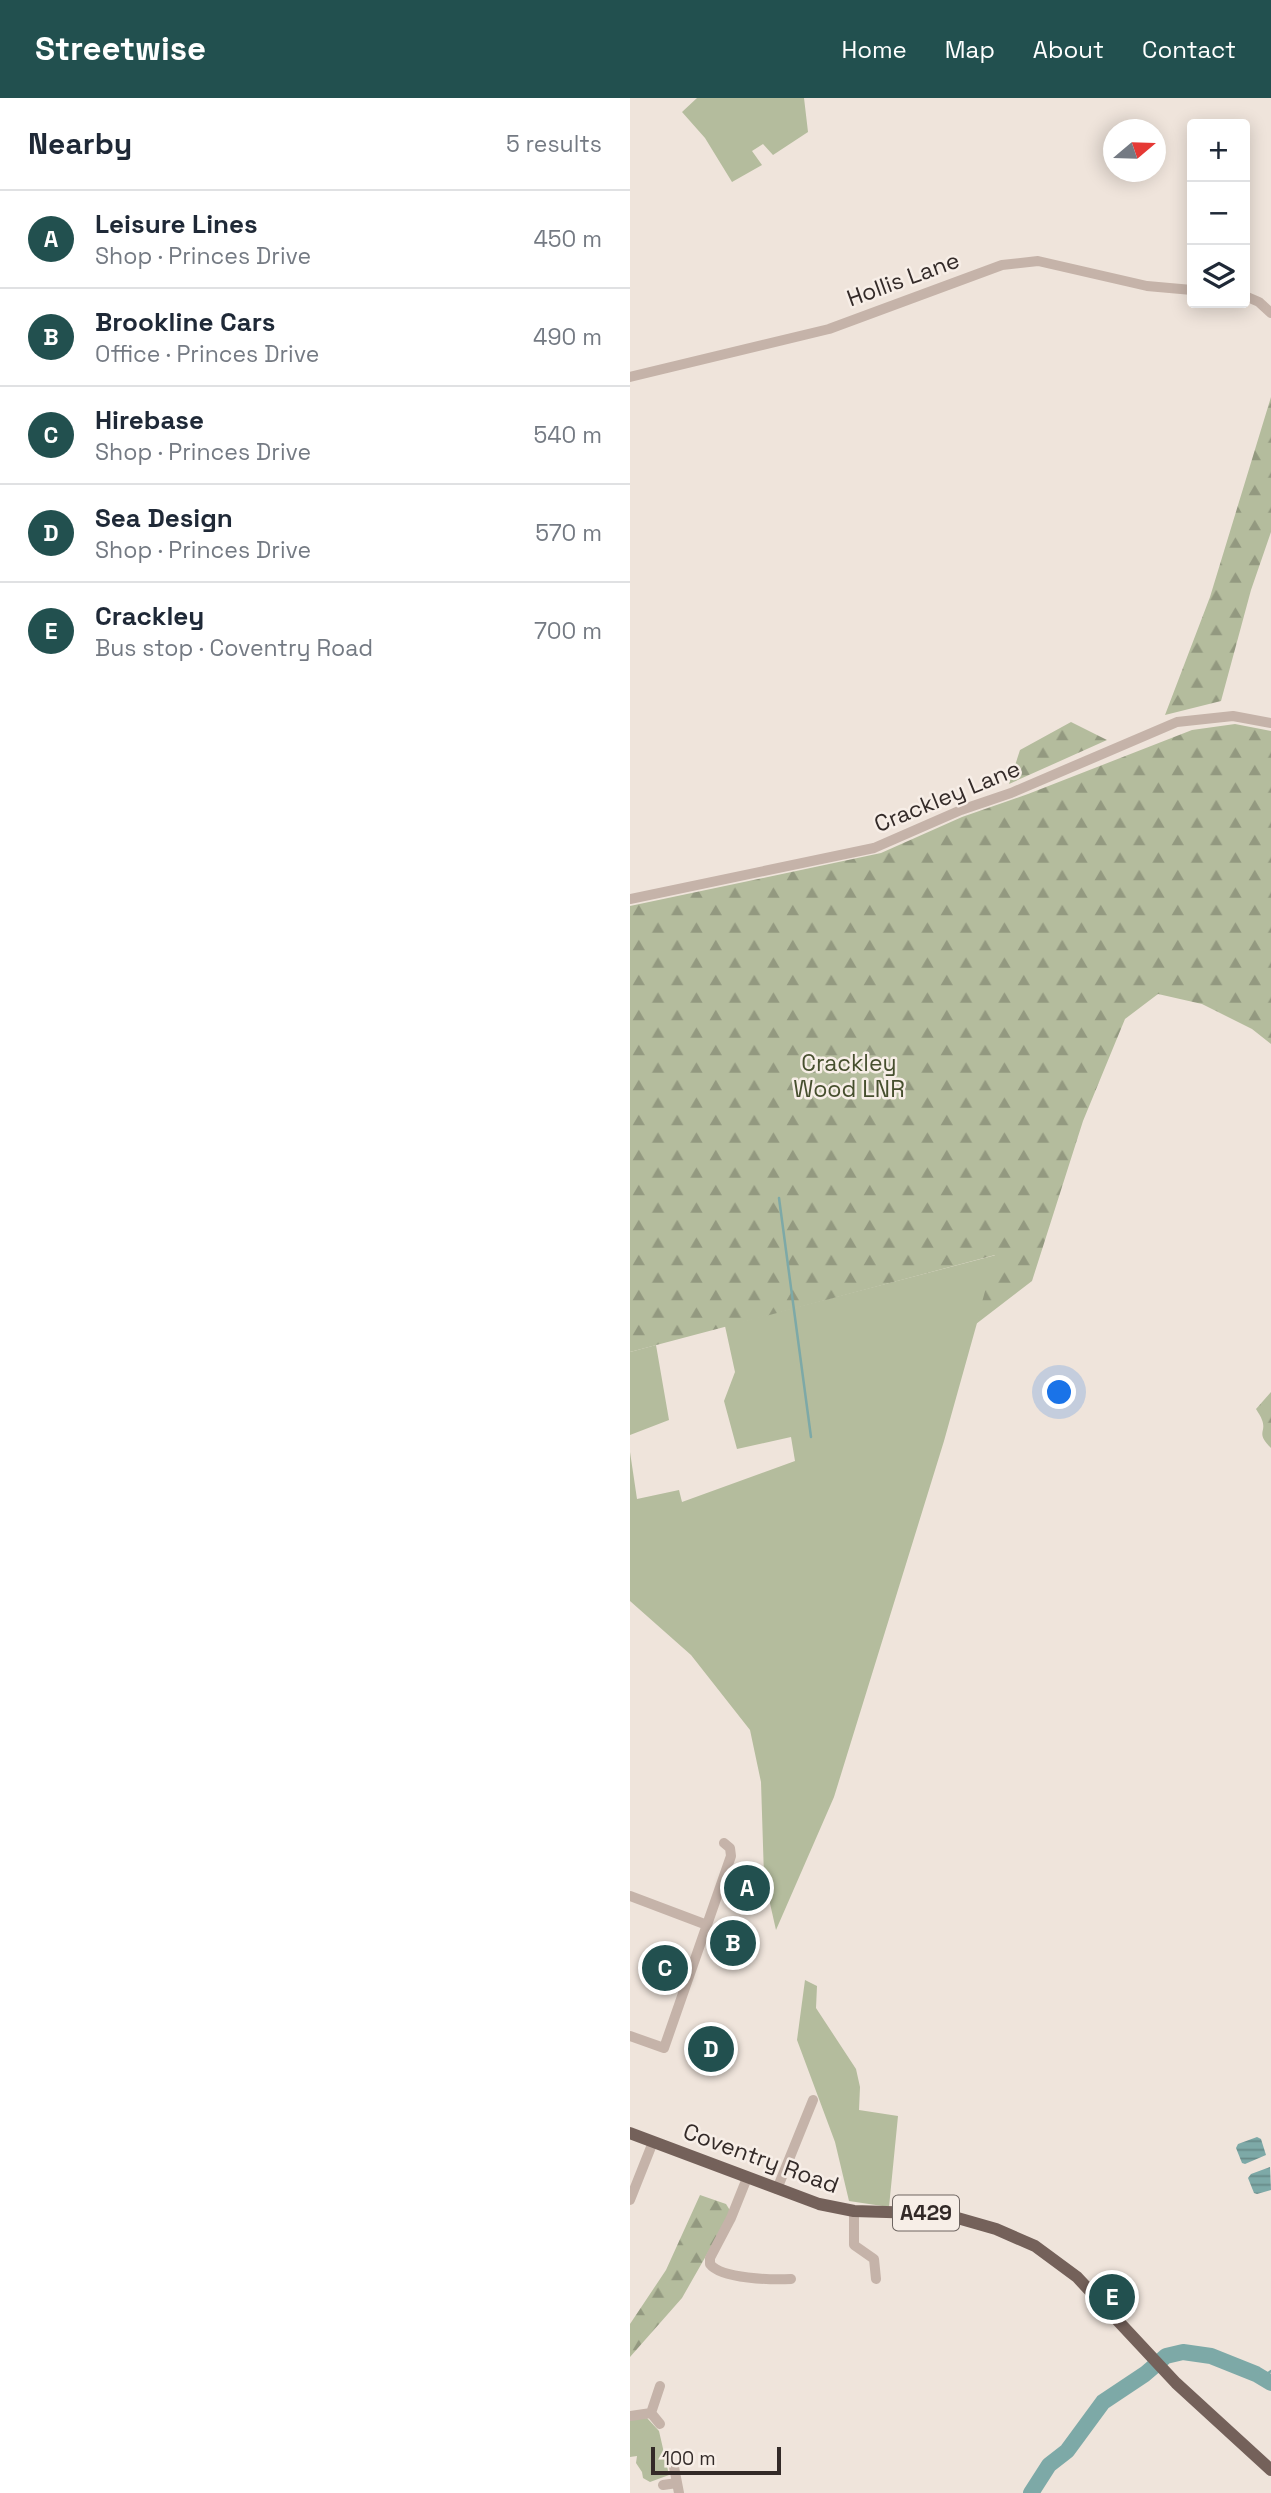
<!DOCTYPE html>
<html lang="en">
<head>
<meta charset="utf-8">
<style>
	body { margin:0; font-family:"Space Grotesk",sans-serif; background:#f6f6f7; color:#1f2937 }
	.controls { position:absolute; right:21px; top:21px; display:grid; overflow:hidden; border-radius:7px; box-shadow:0 4px 18px #0003 }
	.controls button { width:63px; height:63px; display:grid; place-items:center; padding:0; border:0; border-bottom:2px solid #e0e1e3; background:#fff; color:#1f2937; font:35px sans-serif }
	.compass { position:absolute; left:473px; top:21px; width:63px; height:63px; border-radius:50%; background:#fff; box-shadow:0 4px 18px #0003; rotate:71deg }
	.scale { position:absolute; left:21px; bottom:18px; width:130px; box-sizing:border-box; padding-left:7px; border:4px solid #332a28; border-top:0; font-size:19px; line-height:24px; white-space:nowrap; color:#332a28; -webkit-text-stroke:5px #f7eee7; paint-order:stroke }
	.you { position:absolute; left:430px; top:1295px; width:24px; height:24px; margin:-18px; border:5px solid #fff; border-radius:50%; background:#1a73e8; box-shadow:0 0 0 10px #1a73e833 }
	.badge { display:grid; place-items:center; width:46px; height:46px; border-radius:50%; background:#22504f; color:#fff; font-size:23px; font-weight:700 }
	.pin { position:absolute; translate:-50% -50%; border:4px solid #fff; box-shadow:0 2px 7px #0006 }
	.list { margin:0; padding:0; list-style:none }
	h2 { display:flex; justify-content:space-between; align-items:center; height:91px; margin:0; padding:0 28px; font-size:30px }
	h2 small { font-size:23px; font-weight:400; color:#747a83 }
	.list li { display:grid; grid-template-columns:46px 1fr auto; gap:21px; align-items:center; box-sizing:border-box; height:98px; padding:0 28px; border-top:2px solid #e0e1e3 }
	.list b { display:block; font-size:26px; white-space:nowrap }
	.list p { margin:0; font-size:23px; white-space:nowrap; color:#747a83 }
	.list em { font-size:23px; font-style:normal; color:#747a83 }
	.icon { flex:none; width:38px; height:38px; fill:none; stroke:currentColor; stroke-width:2; stroke-linecap:round; stroke-linejoin:round }
	.map { position:relative; flex:none; width:641px; height:2395px; overflow:hidden }
	header { display:flex; align-items:center; gap:42px; box-sizing:border-box; height:98px; padding:0 35px; background:#22504f; color:#fff }
	header strong { font-size:33px }
	nav { display:flex; gap:38px; margin-inline-start:auto; font-size:24px }
	main { display:flex }
	aside { flex:1; background:#fff }
	.map>svg:first-child { display:block }
	.green { fill:#b4bc9d }
	.forest { fill:url(#forest-firs) }
	.water { fill:url(#water-rules) }
	.lines { fill:none; stroke-linecap:round; stroke-linejoin:round }
	.stream { stroke:#7da9a7; stroke-width:2.5 }
	.river { stroke:#7da9a7; stroke-width:16 }
	.minor { stroke:#c5b3a9; stroke-width:10 }
	.major { stroke:#74615a; stroke-width:12 }
	.labels { text-anchor:middle; stroke-width:5; stroke-linejoin:round; paint-order:stroke }
	.shield { fill:#f7eee7; stroke:#6e6561; stroke-width:2 }
	.shield-label { font-size:21px; font-weight:bold; fill:#332a28 }
	.street-label { font-size:23px; fill:#332a28; stroke:#f7eee7 }
	.park-label { font-size:23px; fill:#464f2e; stroke:#f7eee7 }
</style>
</head>
<body>
<header>
<strong>Streetwise</strong>
<nav><a>Home</a><a>Map</a><a>About</a><a>Contact</a></nav>
</header>
<main>
<aside>
<h2>Nearby<small>5 results</small></h2>
<ul class="list">
<li><span class="badge">A</span><div><b>Leisure Lines</b><p>Shop · Princes Drive</p></div><em>450 m</em></li>
<li><span class="badge">B</span><div><b>Brookline Cars</b><p>Office · Princes Drive</p></div><em>490 m</em></li>
<li><span class="badge">C</span><div><b>Hirebase</b><p>Shop · Princes Drive</p></div><em>540 m</em></li>
<li><span class="badge">D</span><div><b>Sea Design</b><p>Shop · Princes Drive</p></div><em>570 m</em></li>
<li><span class="badge">E</span><div><b>Crackley</b><p>Bus stop · Coventry Road</p></div><em>700 m</em></li>
</ul>
</aside>
<div class="map">
<svg width="641" height="2395" viewBox="0 0 641 2395">
	<defs>
		<pattern id="forest-firs" width="22" height="20" patternUnits="userSpaceOnUse" patternTransform="scale(1.75)"><rect width="22" height="20" fill="#b4bc9d"/><path d="M5 1l3.5 6h-7zM16 11l3.5 6h-7z" fill="#939980"/></pattern>
		<pattern id="water-rules" width="6" height="5" patternUnits="userSpaceOnUse" patternTransform="scale(1.75)"><rect width="6" height="5" fill="#7da9a7"/><path d="M0 2.5h6" fill="none" stroke="#678a88"/></pattern>
	</defs>
	<rect width="100%" height="100%" fill="#efe4db"/>
	<path class="green" d="M67,0h107l4,34 -35,23 -10,-11 -11,7 10,14 -30,17 -27,-44 -23,-26z
		M366,1157l-52,186 -110,356 -58,133 -12,-53 -3,-95 -11,-52 -59,-75 -61,-54v-149l7,47 42,-9 3,12 113,-41 -4,-24 -54,12 -13,-48 11,-29 -10,-46z
		M26,1247l13,75 -39,15v-83z
		M175,1882l12,6 -1,22 40,61 4,18 -1,23 39,6 -9,91 -40,-6 -14,-59 -38,-102z
		M17,2320l12,13 10,44 -19,7 -7,-4 -1,-6 -6,-9 1,-7 -7,1v-37z"/>
	<path class="forest" d="M641,299v135l-20,58 -30,111 -56,14 45,-118z
		M441,624l36,18 -98,44 11,-34z
		M605,626l36,7v313l-19,-15 -50,-25 -44,-10 -33,25 -42,102 -51,160 -56,43 19,-69 -365,97v-446l251,-53 81,-36 66,-23 164,-64z
		M641,1294v56c-16,-16 -4,-15 -9,-28 -1,-4 -4,-7 -6,-11z
		M70,2097l26,9 5,8 -49,86 -52,59v-33l36,-54z"/>
	<path class="water" d="M627,2039l4,2 5,16 -21,9 -3,-1 -6,-15 2,-4z
		M640,2069l1,23 -14,4 -3,-1 -6,-15 3,-4z"/>
	<g class="lines">
		<path class="stream" d="M149,1100l32,239
			M632,2280l9,-7"/>
		<path class="river" d="M401,2395l18,-28 18,-14 36,-49 42,-28 21,-18 17,-4 28,4 45,18 15,9"/>
		<path class="minor" d="M615,198l14,6 12,11
			M0,279l199,-48 173,-64 36,-4 109,25 45,4
			M0,801l244,-51 87,-38 50,-17 166,-71 56,-6 38,7
			M0,1798l77,29
			M0,1938l34,12 67,-192 -1,-8 -6,-5
			M117,2080l-16,40 -21,40v6c11,15 63,16 81,15
			M147,2091l36,-89
			M0,2102l23,-58
			M224,2113v34l20,14 2,20
			M21,2315l9,-27
			M0,2318l21,-3 9,11
			M44,2369l5,26
			M33,2387l14,-2"/>
		<path class="major" d="M0,2035l189,71 35,7 65,2 35,4 42,12 39,17 42,31 99,106 95,87"/>
	</g>
	<g class="labels">
		<rect class="shield" x="263" y="2097.5" width="66" height="35" rx="5"/>
		<g class="shield-label">
			<text x="296" y="2122">A429</text>
		</g>
		<g class="street-label">
			<text transform="translate(273 181) rotate(-20)" y="8">Hollis Lane</text>
			<text transform="translate(317 698) rotate(-22)" y="8">Crackley Lane</text>
			<text transform="translate(131 2060) rotate(20)" y="8">Coventry Road</text>
		</g>
		<g class="park-label">
			<text x="219" y="973">Crackley<tspan x="219" dy="26">Wood LNR</tspan></text>
		</g>
	</g>
</svg>
<div class="controls">
<button>+</button>
<button>−</button>
<button><svg class="icon" aria-label="layers" viewBox="0 0 24 24"><path d="M12 4l9 5-9 5-9-5zM3 14l9 5 9-5"/></svg></button>
</div>
<svg class="compass" viewBox="-18 -18 36 36"><path d="M0-13l5 13h-10z" fill="#e53935"/><path d="M0 13l5-13h-10z" fill="#747a83"/></svg>
<div class="scale">100 m</div>
<div class="you"></div>
<div class="pin badge" style="left:117px;top:1790px">A</div>
<div class="pin badge" style="left:103px;top:1845px">B</div>
<div class="pin badge" style="left:35px;top:1870px">C</div>
<div class="pin badge" style="left:81px;top:1951px">D</div>
<div class="pin badge" style="left:482px;top:2199px">E</div>
</div>
</main>
</body>
</html>
